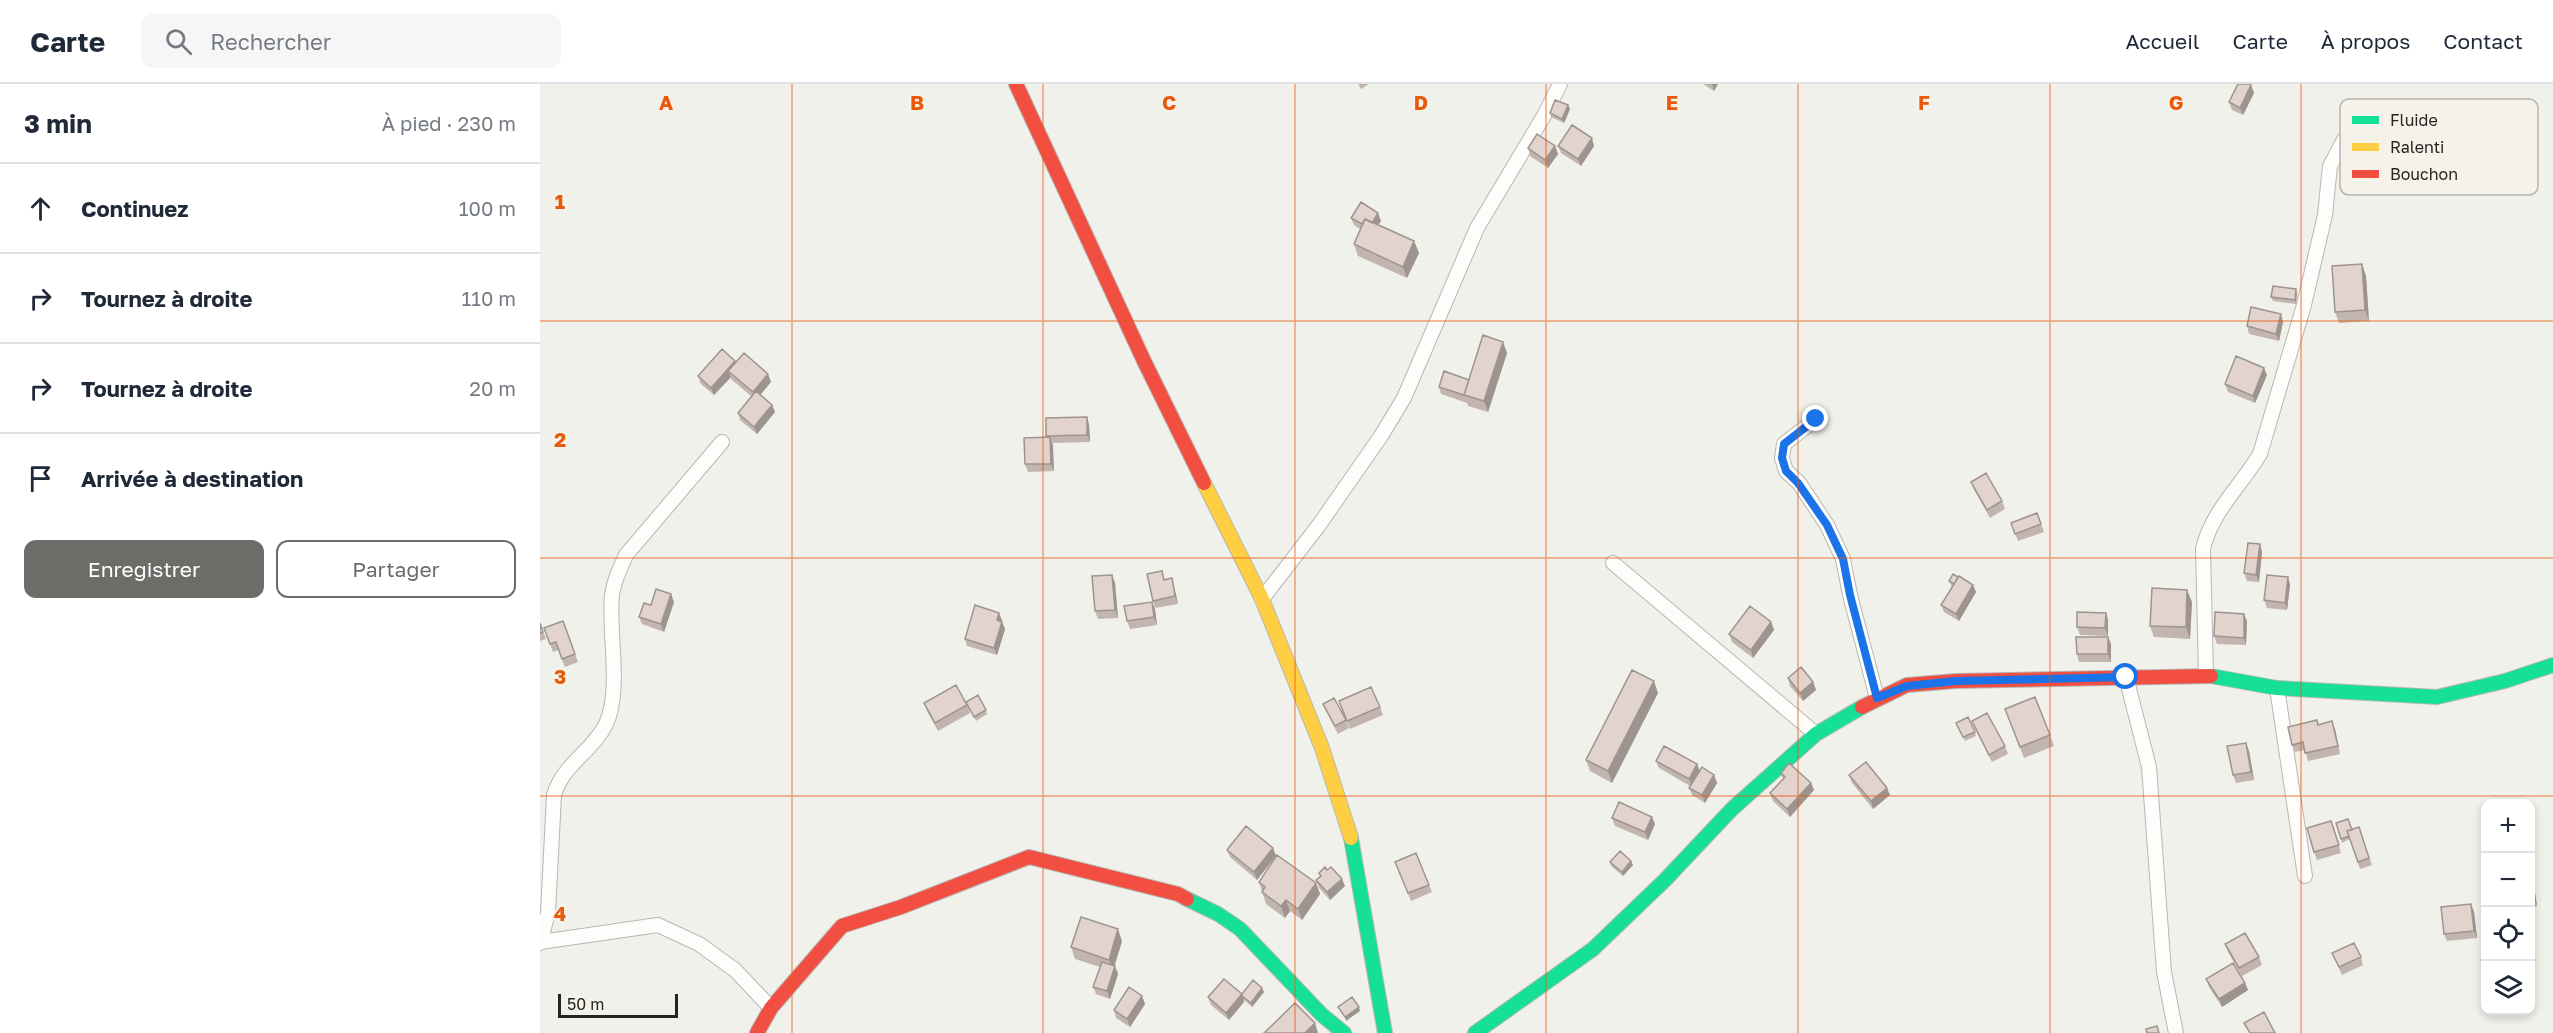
<!DOCTYPE html>
<html lang="fr">
<head>
<meta charset="utf-8">
<style>
	body { margin:0; font-family:"Golos Text",sans-serif; background:#f6f6f7; color:#1f2937 }
	.controls { position:absolute; right:18px; bottom:18px; display:grid; overflow:hidden; border-radius:12px; box-shadow:0 3px 9px #0003 }
	.controls button { width:54px; height:54px; display:grid; place-items:center; padding:0; border:0; border-bottom:2px solid #e0e1e3; background:#fff; color:#1f2937; font:30px sans-serif }
	.scale { position:absolute; left:18px; bottom:15px; width:120px; box-sizing:border-box; padding-left:6px; border:3px solid #252421; border-top:0; font-size:16px; line-height:21px; white-space:nowrap; color:#252421; -webkit-text-stroke:4px #f4f2e9; paint-order:stroke }
	.stop { position:absolute; width:18px; height:18px; margin:-14px; border:4px solid #1a73e8; border-radius:50%; background:#fff }
	.stop.end { background:#1a73e8; border-color:#fff; box-shadow:0 2px 6px #0008 }
	.list { margin:0; padding:0; list-style:none }
	h2 { display:flex; justify-content:space-between; align-items:center; height:78px; margin:0; padding:0 24px; font-size:26px }
	h2 small { font-size:20px; font-weight:400; color:#747a83 }
	.list li { display:grid; grid-template-columns:39px 1fr auto; gap:18px; align-items:center; box-sizing:border-box; height:90px; padding:0 24px; border-top:2px solid #e0e1e3 }
	.list b { display:block; font-size:22px; white-space:nowrap }
	.list em { font-size:20px; font-style:normal; color:#747a83 }
	.actions { display:flex; gap:12px; padding:18px 24px }
	.actions a { flex:1; padding:14px 0; border:2px solid #6c6c68; border-radius:12px; text-align:center; font-size:21px; color:#6c6c68 }
	.actions .main { background:#6c6c68; color:#fff }
	.icon { flex:none; width:33px; height:33px; fill:none; stroke:currentColor; stroke-width:2; stroke-linecap:round; stroke-linejoin:round }
	.map { position:relative; flex:none; width:2013px; height:949px; overflow:hidden }
	header { display:flex; align-items:center; gap:36px; box-sizing:border-box; height:84px; padding:0 30px; background:#fff; border-bottom:2px solid #e0e1e3 }
	header strong { font-size:28px }
	nav { display:flex; gap:33px; margin-inline-start:auto; font-size:21px }
	.search { width:420px; height:54px; background:#f6f6f7; display:flex; align-items:center; gap:15px; box-sizing:border-box; padding:0 21px; border-radius:12px; color:#747a83; font-size:22px }
	main { display:flex }
	aside { flex:1; background:#fff }
	.map>svg:first-child { display:block }
	.lines { fill:none; stroke-linecap:round; stroke-linejoin:round }
	.street-casing { stroke:#b7b7b3; stroke-width:16 }
	.fast-casing { stroke:#b7b7b3; stroke-width:16 }
	.slow-casing { stroke:#b7b7b3; stroke-width:16 }
	.jam-casing { stroke:#b7b7b3; stroke-width:16 }
	.street { stroke:#fdfdfc; stroke-width:14 }
	.fast { stroke:#16e098; stroke-width:14 }
	.slow { stroke:#ffcf43; stroke-width:14 }
	.jam { stroke:#f24e42; stroke-width:14 }
	.wall { fill:#c2b5af }
	.shaded-wall { fill:#9e948f }
	.building { fill:#e2d3cc; stroke:#9e948f; stroke-width:1.5 }
	.route { stroke:#1a73e8; stroke-width:8 }
	.grid { fill:none; stroke:#e8590c; stroke-width:1.5; stroke-opacity:0.55 }
	.key { fill:#f4f2e9; stroke:#b6b4ad; stroke-width:1.5 }
	.key-label { font-size:16px; fill:#252421 }
	.grid-label { font-size:20px; text-anchor:middle; font-weight:bold; fill:#e8590c; stroke:#f4f2e9; stroke-width:4.5; stroke-linejoin:round; paint-order:stroke }
</style>
</head>
<body>
<header>
<strong>Carte</strong>
<div class="search"><svg class="icon" aria-label="search" viewBox="0 0 24 24"><circle cx="10" cy="10" r="6"/><path d="M15 15l6 6"/></svg>Rechercher</div>
<nav><a>Accueil</a><a>Carte</a><a>À propos</a><a>Contact</a></nav>
</header>
<main>
<aside>
<h2>3 min<small>À pied · 230 m</small></h2>
<ul class="list">
<li><svg class="icon" aria-label="ahead" viewBox="0 0 24 24"><path d="M12 20V5M6 11l6-6 6 6"/></svg><div><b>Continuez</b></div><em>100 m</em></li>
<li><svg class="icon" aria-label="right" viewBox="0 0 24 24"><path d="M7 20v-9h11M14 6l5 5-5 5"/></svg><div><b>Tournez à droite</b></div><em>110 m</em></li>
<li><svg class="icon" aria-label="right" viewBox="0 0 24 24"><path d="M7 20v-9h11M14 6l5 5-5 5"/></svg><div><b>Tournez à droite</b></div><em>20 m</em></li>
<li><svg class="icon" aria-label="arrive" viewBox="0 0 24 24"><path d="M6 21V4h12l-3 4 3 4H6"/></svg><div><b>Arrivée à destination</b></div></li>
</ul>
<div class="actions"><a class="main">Enregistrer</a><a>Partager</a></div>
</aside>
<div class="map">
<svg width="2013" height="949" viewBox="0 0 2013 949">
	<rect width="100%" height="100%" fill="#f1f1ec"/>
	<g class="lines">
		<defs>
			<path id="street" d="M1276,335l-32,25 -2,14 4,13 13,12 28,42 16,34 7,36 27,103
				M1073,479l203,171
				M722,515l57,-74 62,-89 23,-38 73,-170 68,-114 15,-30
				M1666,591l-3,-126c8,-37 38,-63 57,-95l44,-149 21,-90 5,-49 15,-28
				M1586,593l23,90 15,205 12,61
				M1737,604l28,188
				M0,858l118,-17 41,19 36,26 36,38
				M0,859l8,-30 6,-118c9,-31 39,-44 52,-71 16,-35 2,-92 6,-129 2,-14 8,-27 14,-40l96,-113"/>
			<path id="fast" d="M1671,592l66,12 160,9 68,-16 48,-16
				M811,754l34,195
				M647,815l31,15 22,15 82,86 22,18
				M935,949l118,-84 72,-69 67,-71 84,-75 46,-27"/>
			<path id="slow" d="M664,399l58,116 60,149 29,90"/>
			<path id="jam" d="M476,0l128,277 60,122
				M1322,623l45,-22 49,-4 255,-5
				M217,949l14,-25 71,-82 59,-19 128,-50 149,37 9,5"/>
		</defs>
		<use href="#street" class="street-casing"/>
		<use href="#fast" class="fast-casing"/>
		<use href="#slow" class="slow-casing"/>
		<use href="#jam" class="jam-casing"/>
		<use href="#street" class="street"/>
		<use href="#fast" class="fast"/>
		<use href="#slow" class="slow"/>
		<use href="#jam" class="jam"/>
	</g>
	<path class="wall" d="M818,0h11l-8,5z
		M1163,0h15l-4,7z
		M1711,1l3,8 -11,22 -11,-5 -3,-8z
		M1028,21l2,4 -6,14 -13,-6 -1,-4z
		M1015,62l3,8 -10,14 -18,-12 -2,-8z
		M1018,62h36l-13,20 -20,-13z
		M811,134l30,3 -3,4 36,16 5,12 -12,25 -49,-22 -4,-12 6,-15 -6,-4z
		M1822,180l4,12 3,45 -30,2 -4,-11z
		M1757,209l-1,11 -23,-3 -2,-4z
		M1743,238l-4,19 -30,-7 -2,-8z
		M963,258l4,11 -19,59 -20,-6 -1,-3 -26,-9 -2,-7 30,-7z
		M195,277l1,1 35,20 -11,13 12,10 3,7 -18,22 -17,-14 -2,-7 13,-17 -20,-17v-2l-17,18 -13,-11 -3,-8z
		M1724,284l3,7 -12,28 -27,-11 -3,-8z
		M547,333l2,8 1,17 -38,1 2,28 -26,1 -3,-8 22,-26 -1,-2z
		M1431,398l31,19 3,8 -15,9 -16,-28z
		M1497,429l7,19 -26,9 -7,-18z
		M1720,460l2,8 -3,30 -12,-1 -3,-8z
		M572,491l3,8 3,35 -20,1 -3,-8z
		M1748,493l2,8 -3,25 -20,-2 -3,-8z
		M632,494l2,8 4,18 -23,4 -2,-7 12,-22z
		M1409,497l24,4 3,7 -17,29 -15,-9 -3,-7 11,-19 -1,-1z
		M134,518l-10,30 -22,-8 -3,-7 12,-12z
		M1652,518l-2,37 -36,-2 -4,-11z
		M615,525l2,16 -27,4 -3,-8z
		M1566,529l2,7v16l-28,-1 -3,-8z
		M462,536v2l3,7 -8,26 -30,-9 -2,-7z
		M23,537l15,41 -13,5 -7,-17 -5,2 -9,-24z
		M1707,537l-1,24 -29,-1 -3,-8z
		M1231,538l3,8 -21,28 -21,-16 -3,-8z
		M0,539l6,16 -6,2z
		M1568,553l3,7v18h-32l-2,-8z
		M1248,594l25,4 3,8 -13,11 -13,-15z
		M1118,609l-46,90 -22,-12 -4,-11z
		M799,617l41,6 3,8 -33,14z
		M384,619l43,1 19,6 1,4 -11,7 -8,-15 2,7 -32,18 -11,-20z
		M783,620l23,16 3,8 -11,6 -12,-23z
		M1465,625l45,26 4,11 -30,12z
		M1432,637l33,25 3,8 -16,8 -17,-33z
		M1416,639l19,9 1,4 -11,5z
		M1778,640l17,5 5,25 -32,7 -3,-11 -10,2 -3,-7z
		M1706,659l3,8 5,29 -18,3 -3,-8z
		M1116,677l41,3 3,7 14,4 3,8 -12,20 -13,-8 -3,-7 1,-2 -31,-18z
		M1241,689l30,10 3,7 -24,27 -17,-16 -3,-8 13,-14z
		M1309,691l41,20 -17,14 -21,-26z
		M1072,734l43,6 -7,16 -33,-14z
		M1819,743l13,38 -12,4 -10,-30 -8,4 -1,-4 11,-9z
		M1794,744l7,25 -24,7 -3,-8z
		M733,764l3,8 -19,24 -27,-23 -3,-7z
		M876,769l16,39 -21,9 -13,-32z
		M1070,778l23,3 -10,11 -12,-10z
		M779,789l26,13 -15,14 -11,-12 -3,-8 4,-3z
		M719,798l57,1 4,11 -18,26 -12,-9 -5,7 -19,-14z
		M1990,802l5,7 2,13 -7,1z
		M1931,820l3,8 3,26 -30,3 -3,-7z
		M582,857l-8,25 4,8 -8,25 -14,-5 -3,-7 7,-20 -25,-8 -4,-12z
		M1685,860l34,13 3,8 -20,11 -14,-24z
		M1792,869l29,4 2,8 -21,10z
		M1666,895l39,4 3,7 -26,17 -13,-20z
		M724,908l-12,15 -8,-7v2l-15,18 -18,-15 -3,-8z
		M602,912l3,8 -15,23 -14,-9 -2,-8z"/>
	<path class="shaded-wall" d="M1172,0h6l-4,7z
		M1711,1l3,8 -11,22 -3,-7z
		M1028,21l2,4 -6,14 -2,-4z
		M1052,54l2,8 -13,20 -3,-7z
		M1015,62l3,8 -10,14 -3,-8z
		M838,129l3,8 -7,11 -3,-8z
		M874,157l5,12 -12,25 -4,-11z
		M1822,180l4,12 3,45 -4,-11z
		M1756,205l1,4 -1,11 -1,-4z
		M1741,230l2,8 -4,19 -3,-7z
		M963,258l4,11 -19,59 -4,-11z
		M195,277l3,8 -10,2 3,6 -17,18 -3,-7z
		M1724,284l3,7 -12,28 -2,-7z
		M228,290l3,8 -15,18 -3,-8z
		M232,321l3,7 -18,22 -3,-7z
		M547,333l2,8 1,17 -3,-7z
		M510,353l3,8 1,26 -3,-7z
		M1720,460l2,8 -3,30 -3,-7z
		M572,491l3,8 3,35 -3,-8z
		M1748,493l2,8 -3,25 -2,-7z
		M632,494l2,8 4,18 -3,-8z
		M1433,501l3,7 -17,29 -3,-7z
		M1647,506l5,12 -2,37 -4,-12z
		M131,510l3,8 -10,30 -3,-8z
		M612,518l3,7 2,16 -3,-8z
		M459,529l3,7 -2,8 -3,-8z
		M1566,529l2,7v16l-3,-8z
		M1704,530l3,7 -1,24 -2,-7z
		M462,538l3,7 -8,26 -3,-7z
		M1231,538l3,8 -21,28 -2,-8z
		M1568,553l3,7v18l-3,-8z
		M1114,597l4,12 -46,90 -4,-12z
		M1273,598l3,8 -13,11 -3,-8z
		M1792,637l3,8 5,25 -2,-8z
		M1706,659l3,8 5,29 -3,-8z
		M1157,680l3,8 -8,15 -3,-8z
		M1174,691l3,8 -12,20 -3,-8z
		M1271,699l3,7 -24,27 -3,-8z
		M1347,704l3,7 -17,14 -2,-8z
		M1112,733l3,7 -7,16 -3,-8z
		M733,764l3,8 -19,24 -3,-8z
		M1091,777l2,4 -10,11 -1,-4z
		M802,795l3,7 -15,14 -3,-8z
		M776,799l4,11 -18,26 -4,-11z
		M1992,802l3,7 2,13 -3,-8z
		M746,816l4,11 -5,7 -4,-12z
		M1931,820l3,8 3,26 -3,-7z
		M578,845l4,12 -9,30 -4,-11z
		M575,882l3,8 -8,25 -3,-8z
		M1705,899l3,7 -26,17 -3,-8z
		M722,904l2,4 -12,15 -1,-4z
		M702,910l2,8 -15,18 -3,-7z
		M602,912l3,8 -15,23 -3,-8z
		M819,923l1,4 -14,10 -1,-4z
		M775,939l3,10h-13z"/>
	<path class="building" d="M1698,0h11l2,1 -11,23 -11,-6z
		M1015,16l13,5 -6,14 -12,-6z
		M1032,41l20,13 -14,21 -20,-13z
		M997,50l18,12 -10,14 -17,-12z
		M821,118l17,11 -6,10 -7,-4 -3,5 -11,-6z
		M825,135l49,22 -11,26 -49,-23z
		M1822,180l3,46 -30,2 -3,-46z
		M1733,202l23,3 -1,11 -24,-3z
		M1711,223l30,7 -5,20 -29,-8z
		M943,251l20,7 -19,59 -20,-6z
		M182,265l13,12 -24,27 -13,-12z
		M204,269l24,21 -15,18 -25,-21z
		M1696,272l28,12 -11,28 -28,-12z
		M904,287l25,9 -5,15 -25,-8z
		M216,307l16,14 -18,22 -16,-14z
		M547,333v18l-41,1v-18z
		M510,353l1,27h-26l-1,-26z
		M1446,389l16,28 -15,9 -16,-28z
		M1497,429l4,11 -26,10 -4,-11z
		M1708,459l12,1 -4,31 -12,-2z
		M622,487l2,9 8,-2 3,18 -22,5 -6,-27z
		M1413,490l5,3 -4,7 -5,-3z
		M572,491l3,35 -20,1 -3,-35z
		M1727,491l21,2 -3,26 -21,-3z
		M1419,492l14,9 -17,29 -15,-9z
		M1612,504l35,2 -1,37 -36,-1z
		M116,505l15,5 -10,30 -22,-7 5,-14 7,2z
		M612,518l2,15 -27,4 -3,-15z
		M435,521l24,8 -2,7 5,2 -8,26 -29,-9z
		M1210,522l21,16 -20,28 -22,-16z
		M1537,528l29,1 -1,15 -28,-1z
		M1675,528l29,2v24l-30,-2z
		M23,537l12,33 -13,5 -6,-17 -6,2 -6,-16z
		M0,539l3,9 -3,1z
		M1536,553h32v17h-31z
		M1261,583l12,15 -13,11 -12,-15z
		M1092,586l22,11 -46,90 -22,-11z
		M416,601l11,20 -32,18 -11,-20z
		M831,603l9,20 -33,14 -8,-20z
		M438,611l8,15 -12,7 -8,-15z
		M1495,613l15,38 -30,12 -15,-38z
		M794,614l12,22 -11,6 -12,-22z
		M1447,629l18,33 -16,9 -17,-34z
		M1428,633l7,15 -12,5 -7,-14z
		M1777,636l1,5 14,-4 6,25 -33,7 -2,-11 -11,3 -4,-18z
		M1706,659l5,29 -18,3 -6,-29z
		M1124,662l33,18 -8,15 -33,-18z
		M1326,678l21,26 -16,13 -22,-26z
		M1249,679l22,20 -24,26 -17,-16 15,-16 -4,-4z
		M1162,683l12,8 -12,20 -13,-7z
		M1079,718l33,15 -7,15 -33,-14z
		M1808,735l4,11 -5,1 2,5 -8,3 -5,-16z
		M1791,737l8,24 -25,7 -7,-24z
		M706,742l27,22 -19,24 -27,-22z
		M1819,743l10,31 -11,4 -11,-31z
		M1080,767l11,10 -9,11 -12,-10z
		M876,769l13,32 -21,8 -13,-31z
		M737,771l39,28 -18,26 -12,-9 -5,6 -19,-14 3,-5 -6,-5z
		M785,783l2,3 4,-3 11,12 -15,13 -11,-12 5,-4 -2,-3z
		M1990,802h2l2,12 -4,1z
		M1931,820l3,27 -30,3 -3,-27z
		M541,833l37,12 -9,31 -38,-13z
		M1705,849l14,24 -20,11 -14,-24z
		M1814,859l7,14 -22,10 -7,-14z
		M562,878l13,4 -8,25 -14,-4z
		M1693,879l12,20 -26,16 -13,-20z
		M684,895l18,15 -16,19 -18,-16z
		M713,896l9,8 -11,15 -9,-7v-2z
		M589,903l13,9 -15,23 -13,-9z
		M812,913l7,10 -14,10 -7,-10z
		M755,919l20,20 -10,10h-41z
		M1724,928l11,21h-25l-6,-10z
		M1617,942l2,7h-12l-1,-4z"/>
	<g class="lines">
		<path class="route" d="M1276,335l-32,25 -2,14 4,13 12,12 29,42 16,34 7,36 27,103 30,-12 49,-5 170,-4"/>
	</g>
	<path class="grid" d="M252,0v949M503,0v949M755,0v949M1006,0v949M1258,0v949M1510,0v949M1761,0v949M0,237h2013M0,474h2013M0,712h2013"/>
	<rect x="1800" y="15" width="198" height="96" rx="9" class="key"/>
	<rect x="1812" y="32" width="27" height="8" fill="#16e098"/>
	<rect x="1812" y="59" width="27" height="8" fill="#ffcf43"/>
	<rect x="1812" y="86" width="27" height="8" fill="#f24e42"/>
	<g class="key-label">
		<text x="1850" y="42">Fluide</text>
		<text x="1850" y="69">Ralenti</text>
		<text x="1850" y="96">Bouchon</text>
	</g>
	<g class="grid-label">
		<text x="126" y="26">A</text>
		<text x="377" y="26">B</text>
		<text x="629" y="26">C</text>
		<text x="881" y="26">D</text>
		<text x="1132" y="26">E</text>
		<text x="1384" y="26">F</text>
		<text x="1636" y="26">G</text>
		<text x="20" y="125">1</text>
		<text x="20" y="363">2</text>
		<text x="20" y="600">3</text>
		<text x="20" y="837">4</text>
	</g>
</svg>
<div class="controls">
<button>+</button>
<button>−</button>
<button><svg class="icon" aria-label="locate" viewBox="0 0 24 24"><circle cx="12" cy="12" r="6"/><path d="M12 2v4M12 18v4M2 12h4M18 12h4"/></svg></button>
<button><svg class="icon" aria-label="layers" viewBox="0 0 24 24"><path d="M12 4l9 5-9 5-9-5zM3 14l9 5 9-5"/></svg></button>
</div>
<div class="scale">50 m</div>
<div class="stop" style="left:1586px;top:593px"></div>
<div class="stop end" style="left:1276px;top:335px"></div>
</div>
</main>
</body>
</html>
